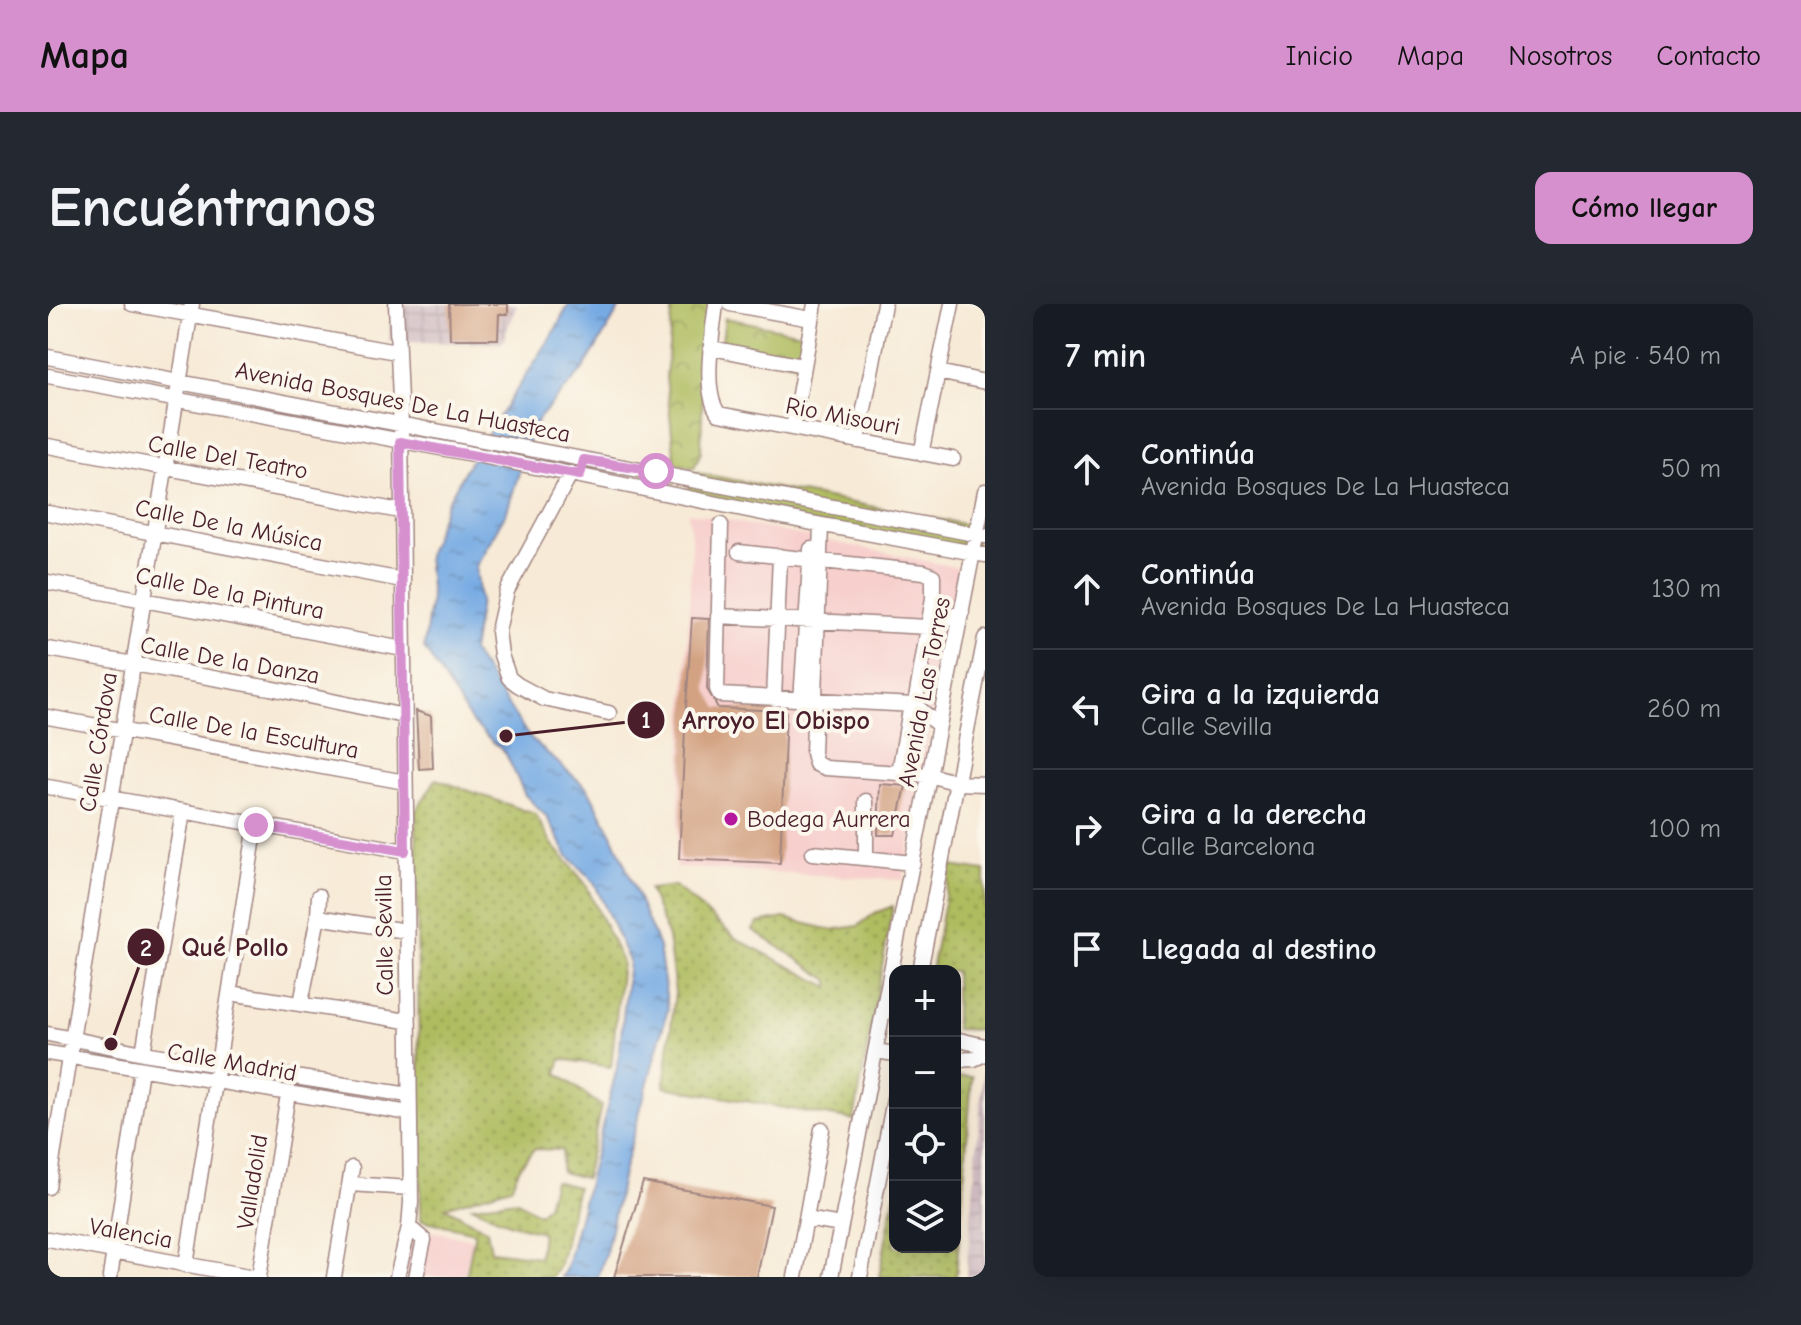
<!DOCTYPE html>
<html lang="es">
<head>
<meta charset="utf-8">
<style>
	body { margin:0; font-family:"Comic Neue",sans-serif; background:#242831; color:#f1f3f6 }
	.controls { position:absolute; right:24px; bottom:24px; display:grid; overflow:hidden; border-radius:16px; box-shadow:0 8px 32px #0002 }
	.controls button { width:72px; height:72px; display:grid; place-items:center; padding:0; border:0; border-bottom:2px solid #363941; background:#171b24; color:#f1f3f6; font:40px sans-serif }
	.stop { position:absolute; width:24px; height:24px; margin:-18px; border:6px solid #d690ce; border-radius:50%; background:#fff }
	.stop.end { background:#d690ce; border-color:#fff; box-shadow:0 2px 8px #0008 }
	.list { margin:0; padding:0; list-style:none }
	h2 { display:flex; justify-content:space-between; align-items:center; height:104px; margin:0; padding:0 32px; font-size:34px }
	h2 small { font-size:26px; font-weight:400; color:#9ea1a6 }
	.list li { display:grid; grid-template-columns:52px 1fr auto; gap:24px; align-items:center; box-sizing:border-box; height:120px; padding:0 32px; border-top:2px solid #363941 }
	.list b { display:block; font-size:30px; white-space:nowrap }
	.list p { margin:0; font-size:26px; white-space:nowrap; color:#9ea1a6 }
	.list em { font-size:26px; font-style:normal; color:#9ea1a6 }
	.icon { flex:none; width:44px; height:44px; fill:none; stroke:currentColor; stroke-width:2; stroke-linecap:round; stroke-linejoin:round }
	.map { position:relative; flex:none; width:937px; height:973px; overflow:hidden; border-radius:16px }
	header { display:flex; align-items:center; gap:48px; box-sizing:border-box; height:112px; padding:0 40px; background:#d690ce; color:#111 }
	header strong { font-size:38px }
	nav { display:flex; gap:44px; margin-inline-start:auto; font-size:28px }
	.intro { display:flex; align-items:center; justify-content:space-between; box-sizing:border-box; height:192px; padding:0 48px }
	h1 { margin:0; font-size:56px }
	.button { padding:20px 36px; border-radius:16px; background:#d690ce; color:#111; font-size:28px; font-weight:700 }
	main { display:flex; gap:48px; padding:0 48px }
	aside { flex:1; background:#171b24; border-radius:16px; box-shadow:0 8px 32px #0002 }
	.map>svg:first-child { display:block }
	.built { fill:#f7d0ce }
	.industrial { fill:url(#industrial-grid) }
	.grass { fill:url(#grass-dots); stroke:#7c6e44; stroke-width:2 }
	.park { fill:url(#park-crowns); stroke:#7c6e44; stroke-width:2 }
	.water { fill:url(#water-ripples); stroke:#606487; stroke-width:2 }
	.building { fill:#d3a282 }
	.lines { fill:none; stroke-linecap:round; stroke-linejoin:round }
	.minor-casing { stroke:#a08480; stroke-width:17 }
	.minor { stroke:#fff; stroke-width:14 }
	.route { stroke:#d690ce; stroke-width:10 }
	.poi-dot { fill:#b5179e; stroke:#fbf7ec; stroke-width:3 }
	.labels { text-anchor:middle; stroke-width:8; stroke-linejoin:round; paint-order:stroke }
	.street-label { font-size:24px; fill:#4a1f2b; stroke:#fbf7ec }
	.poi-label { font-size:24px; fill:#4a1f2b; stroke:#fbf7ec; text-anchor:start }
	.leader { fill:none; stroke:#4a1f2b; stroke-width:3 }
	.callout-dot { fill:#4a1f2b; stroke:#fbf7ec; stroke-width:3 }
	.mark-label { font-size:24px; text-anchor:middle; font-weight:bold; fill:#fff }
	.callout-label { font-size:26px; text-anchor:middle; font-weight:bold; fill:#4a1f2b; stroke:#fbf7ec; stroke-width:8; stroke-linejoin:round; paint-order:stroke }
</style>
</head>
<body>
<header>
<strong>Mapa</strong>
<nav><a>Inicio</a><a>Mapa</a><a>Nosotros</a><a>Contacto</a></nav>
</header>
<div class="intro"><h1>Encuéntranos</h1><a class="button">Cómo llegar</a></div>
<main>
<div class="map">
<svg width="937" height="973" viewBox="0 0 937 973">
	<defs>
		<pattern id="industrial-grid" width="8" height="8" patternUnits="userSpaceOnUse" patternTransform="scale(2)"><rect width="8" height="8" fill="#d2bec4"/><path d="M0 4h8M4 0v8" fill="none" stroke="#b6a3a9"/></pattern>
		<pattern id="grass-dots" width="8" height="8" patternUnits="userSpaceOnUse" patternTransform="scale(2)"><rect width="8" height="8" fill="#afbc5e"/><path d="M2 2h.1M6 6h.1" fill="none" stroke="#90984e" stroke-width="1.8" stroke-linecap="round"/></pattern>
		<pattern id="park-crowns" width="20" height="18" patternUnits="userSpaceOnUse" patternTransform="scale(2)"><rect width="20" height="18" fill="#afbc5e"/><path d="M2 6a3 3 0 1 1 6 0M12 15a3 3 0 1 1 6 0" fill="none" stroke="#90984e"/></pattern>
		<pattern id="water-ripples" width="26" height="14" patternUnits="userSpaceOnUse" patternTransform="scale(2)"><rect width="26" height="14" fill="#76aae3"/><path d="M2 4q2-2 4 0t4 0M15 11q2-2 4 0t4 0" fill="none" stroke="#638ab8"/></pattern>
	</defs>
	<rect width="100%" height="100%" fill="#fbf7ec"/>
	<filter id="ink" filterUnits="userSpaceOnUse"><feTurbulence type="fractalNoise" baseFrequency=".0125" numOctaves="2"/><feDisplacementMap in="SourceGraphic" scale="16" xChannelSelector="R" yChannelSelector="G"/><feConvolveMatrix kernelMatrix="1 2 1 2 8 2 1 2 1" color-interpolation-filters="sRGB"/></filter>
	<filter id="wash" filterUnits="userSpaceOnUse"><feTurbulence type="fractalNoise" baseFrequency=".006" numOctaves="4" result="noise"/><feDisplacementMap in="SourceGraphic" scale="32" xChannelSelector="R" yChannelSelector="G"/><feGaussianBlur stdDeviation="1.8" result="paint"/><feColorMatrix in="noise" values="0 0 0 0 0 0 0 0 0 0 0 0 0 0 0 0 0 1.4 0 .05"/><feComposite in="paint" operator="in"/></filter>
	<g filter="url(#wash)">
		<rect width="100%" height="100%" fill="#f7ead6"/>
		<path class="built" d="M640,208l272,56 -57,312 -227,-13 16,-323z
			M364,923l61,12 -10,38h-63z"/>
		<path class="industrial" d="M343,0h126l-15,39 -113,-1z
			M937,747v226h-19z"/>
		<path class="grass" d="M388,475l99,35 17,30 33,39 37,79 -11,105 -50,-8 -4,14 44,33 -16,72 -24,-6 1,-22 -28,-1 -13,16 -10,22 -66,20 42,23 4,21 48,6 3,-25 -31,-8 -39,-18 44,-6 23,14 8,-9 7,-24 23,6 -17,77 -8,13h-86l9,-45 -54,-12 -5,-409z
			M903,562l34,5 -2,159 -28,-1v-58h-24z
			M627,582l62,53 92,48v-7l-76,-50 5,-7 26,-5 47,12 27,-4 17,-13 18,-7 -39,214 -190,-33 11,-95 -7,-55 -19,-48z
			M907,773h17l-16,200h-77l16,-84v54h60z"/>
		<path class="park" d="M625,0h37l-7,75 -2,73 -7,16 -19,-5 -9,-86z
			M677,14l82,16 -6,30 -80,-16z
			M644,168l286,55 7,-34v36l-7,-1 -4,26 -287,-54z"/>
		<path class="water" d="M521,0h51l-2,7 -36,60 -42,46 -8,14 -25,80 -31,55 4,35 -8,50 57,86 59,52 24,45 47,113 9,62 -45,164 -17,79 -8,25h-37l5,-8 52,-205 11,-103 -35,-79 -26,-26 -21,-39 -22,-22 -19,-41 -34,-32 -48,-74 7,-51 -4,-41 19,-51 20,-37 87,-134z"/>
		<g id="blocks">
			<path class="building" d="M401,0h59v10h-9l-1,25h-48z
				M644,314l17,1 -2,70 11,19 68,3 -6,152 -101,-4 7,-152z
				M368,407l15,5 2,52 -14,1z
				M832,480l26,2 -11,49h-17z
				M595,878l129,24 -15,71h-143z"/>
		</g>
	</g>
	<g filter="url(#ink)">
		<use href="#blocks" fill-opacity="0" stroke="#a08480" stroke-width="2"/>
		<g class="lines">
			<defs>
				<path id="minor" d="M84,0l264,48
					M348,0l5,121 10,777 -2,25 -12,50
					M668,0c-3,28 -15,88 3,110l234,45
					M682,0l81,15
					M664,44l91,18
					M0,53l937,179
					M890,68l47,10
					M0,72l414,76 350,71 173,32
					M745,124l22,-124
					M810,137l26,-137
					M0,142l352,65
					M873,150l31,-150
					M523,169l-64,118 -9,40 3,24 8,23 9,7 26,14 65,14
					M0,209l354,67
					M673,221l-4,164 3,6 195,10 23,20
					M773,221l-8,228 3,11 10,4 103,7 29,8 27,1
					M691,248l185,20 9,4v22l-18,107 -6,10 -10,57
					M0,278l355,67
					M670,312l210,11 34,-15
					M0,345l222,39 134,28
					M726,395l6,-143
					M753,397l10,-152
					M0,413l357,65
					M0,483l357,64
					M765,549l100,10
					M818,554v-57
					M270,613l88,14
					M872,667l65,-333
					M182,689l177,28
					M253,699l17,-86 1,-21
					M0,730l95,19 266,42
					M907,735l30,7
					M828,747l19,3
					M0,749l361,60
					M95,749l40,-241
					M907,756l19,-1 11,-5
					M302,880l60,4
					M0,883l144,-883
					M758,915l16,-90
					M361,923l15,13 -8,37
					M0,935l206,38
					M138,961l70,-440
					M62,973l31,-208
					M211,973l29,-183
					M286,973l18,-109
					M747,973l11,-58 35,6
					M783,973l154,-786
					M812,973l35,-183"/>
			</defs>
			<use href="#minor" class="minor-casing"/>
			<use href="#minor" class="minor"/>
		</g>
	</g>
	<g class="lines" filter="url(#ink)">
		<path class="route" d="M208,521l149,26 -5,-409 180,33 4,-15 72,11"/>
	</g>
	<circle class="poi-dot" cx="683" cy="515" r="8"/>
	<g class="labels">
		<g class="street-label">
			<text transform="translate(355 98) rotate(11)" y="8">Avenida Bosques De La Huasteca</text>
			<text transform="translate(795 112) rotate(11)" y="8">Rio Misouri</text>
			<text transform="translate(180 153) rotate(10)" y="8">Calle Del Teatro</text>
			<text transform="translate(181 221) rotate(11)" y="8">Calle De la Música</text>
			<text transform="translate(182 289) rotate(11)" y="8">Calle De la Pintura</text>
			<text transform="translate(182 356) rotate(10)" y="8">Calle De la Danza</text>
			<text transform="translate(876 388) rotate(-79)" y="8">Avenida Las Torres</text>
			<text transform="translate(206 428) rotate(10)" y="8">Calle De la Escultura</text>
			<text transform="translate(50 438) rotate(-81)" y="8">Calle Córdova</text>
			<text transform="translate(336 631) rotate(-91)" y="8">Calle Sevilla</text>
			<text transform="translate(184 758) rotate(10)" y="8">Calle Madrid</text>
			<text transform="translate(204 878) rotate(-81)" y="8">Valladolid</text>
			<text transform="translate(83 929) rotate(10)" y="8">Valencia</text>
		</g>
		<g class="poi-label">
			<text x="699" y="523">Bodega Aurrera</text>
		</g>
	</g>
	<path class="leader" d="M458 432L598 416M63 740L98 643"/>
	<g class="callout-dot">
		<circle cx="458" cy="432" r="8"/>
		<circle cx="63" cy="740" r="8"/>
		<circle cx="598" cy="416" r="20"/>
		<circle cx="98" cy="643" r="20"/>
	</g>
	<g class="mark-label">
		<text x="598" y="424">1</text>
		<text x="98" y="652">2</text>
	</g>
	<g class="callout-label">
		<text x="728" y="425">Arroyo El Obispo</text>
		<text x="187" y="652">Qué Pollo</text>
	</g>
</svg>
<div class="controls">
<button>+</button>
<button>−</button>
<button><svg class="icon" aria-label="locate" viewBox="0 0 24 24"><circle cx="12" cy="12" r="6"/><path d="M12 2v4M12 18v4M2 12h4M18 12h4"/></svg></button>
<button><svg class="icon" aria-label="layers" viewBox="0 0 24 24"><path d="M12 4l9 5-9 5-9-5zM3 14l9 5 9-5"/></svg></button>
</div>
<div class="stop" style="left:608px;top:167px"></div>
<div class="stop end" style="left:208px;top:521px"></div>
</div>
<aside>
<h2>7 min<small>A pie · 540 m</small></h2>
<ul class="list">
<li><svg class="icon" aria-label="ahead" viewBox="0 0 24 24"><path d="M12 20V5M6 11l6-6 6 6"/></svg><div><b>Continúa</b><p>Avenida Bosques De La Huasteca</p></div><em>50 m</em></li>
<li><svg class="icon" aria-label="ahead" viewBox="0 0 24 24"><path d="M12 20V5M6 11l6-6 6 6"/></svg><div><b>Continúa</b><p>Avenida Bosques De La Huasteca</p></div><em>130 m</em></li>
<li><svg class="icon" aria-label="left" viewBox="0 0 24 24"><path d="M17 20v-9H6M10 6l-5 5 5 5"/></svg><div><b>Gira a la izquierda</b><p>Calle Sevilla</p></div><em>260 m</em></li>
<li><svg class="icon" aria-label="right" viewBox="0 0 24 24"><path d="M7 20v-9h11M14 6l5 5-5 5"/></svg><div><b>Gira a la derecha</b><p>Calle Barcelona</p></div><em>100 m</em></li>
<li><svg class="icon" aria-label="arrive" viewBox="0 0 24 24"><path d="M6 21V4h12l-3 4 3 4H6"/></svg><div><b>Llegada al destino</b></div></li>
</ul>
</aside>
</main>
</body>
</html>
